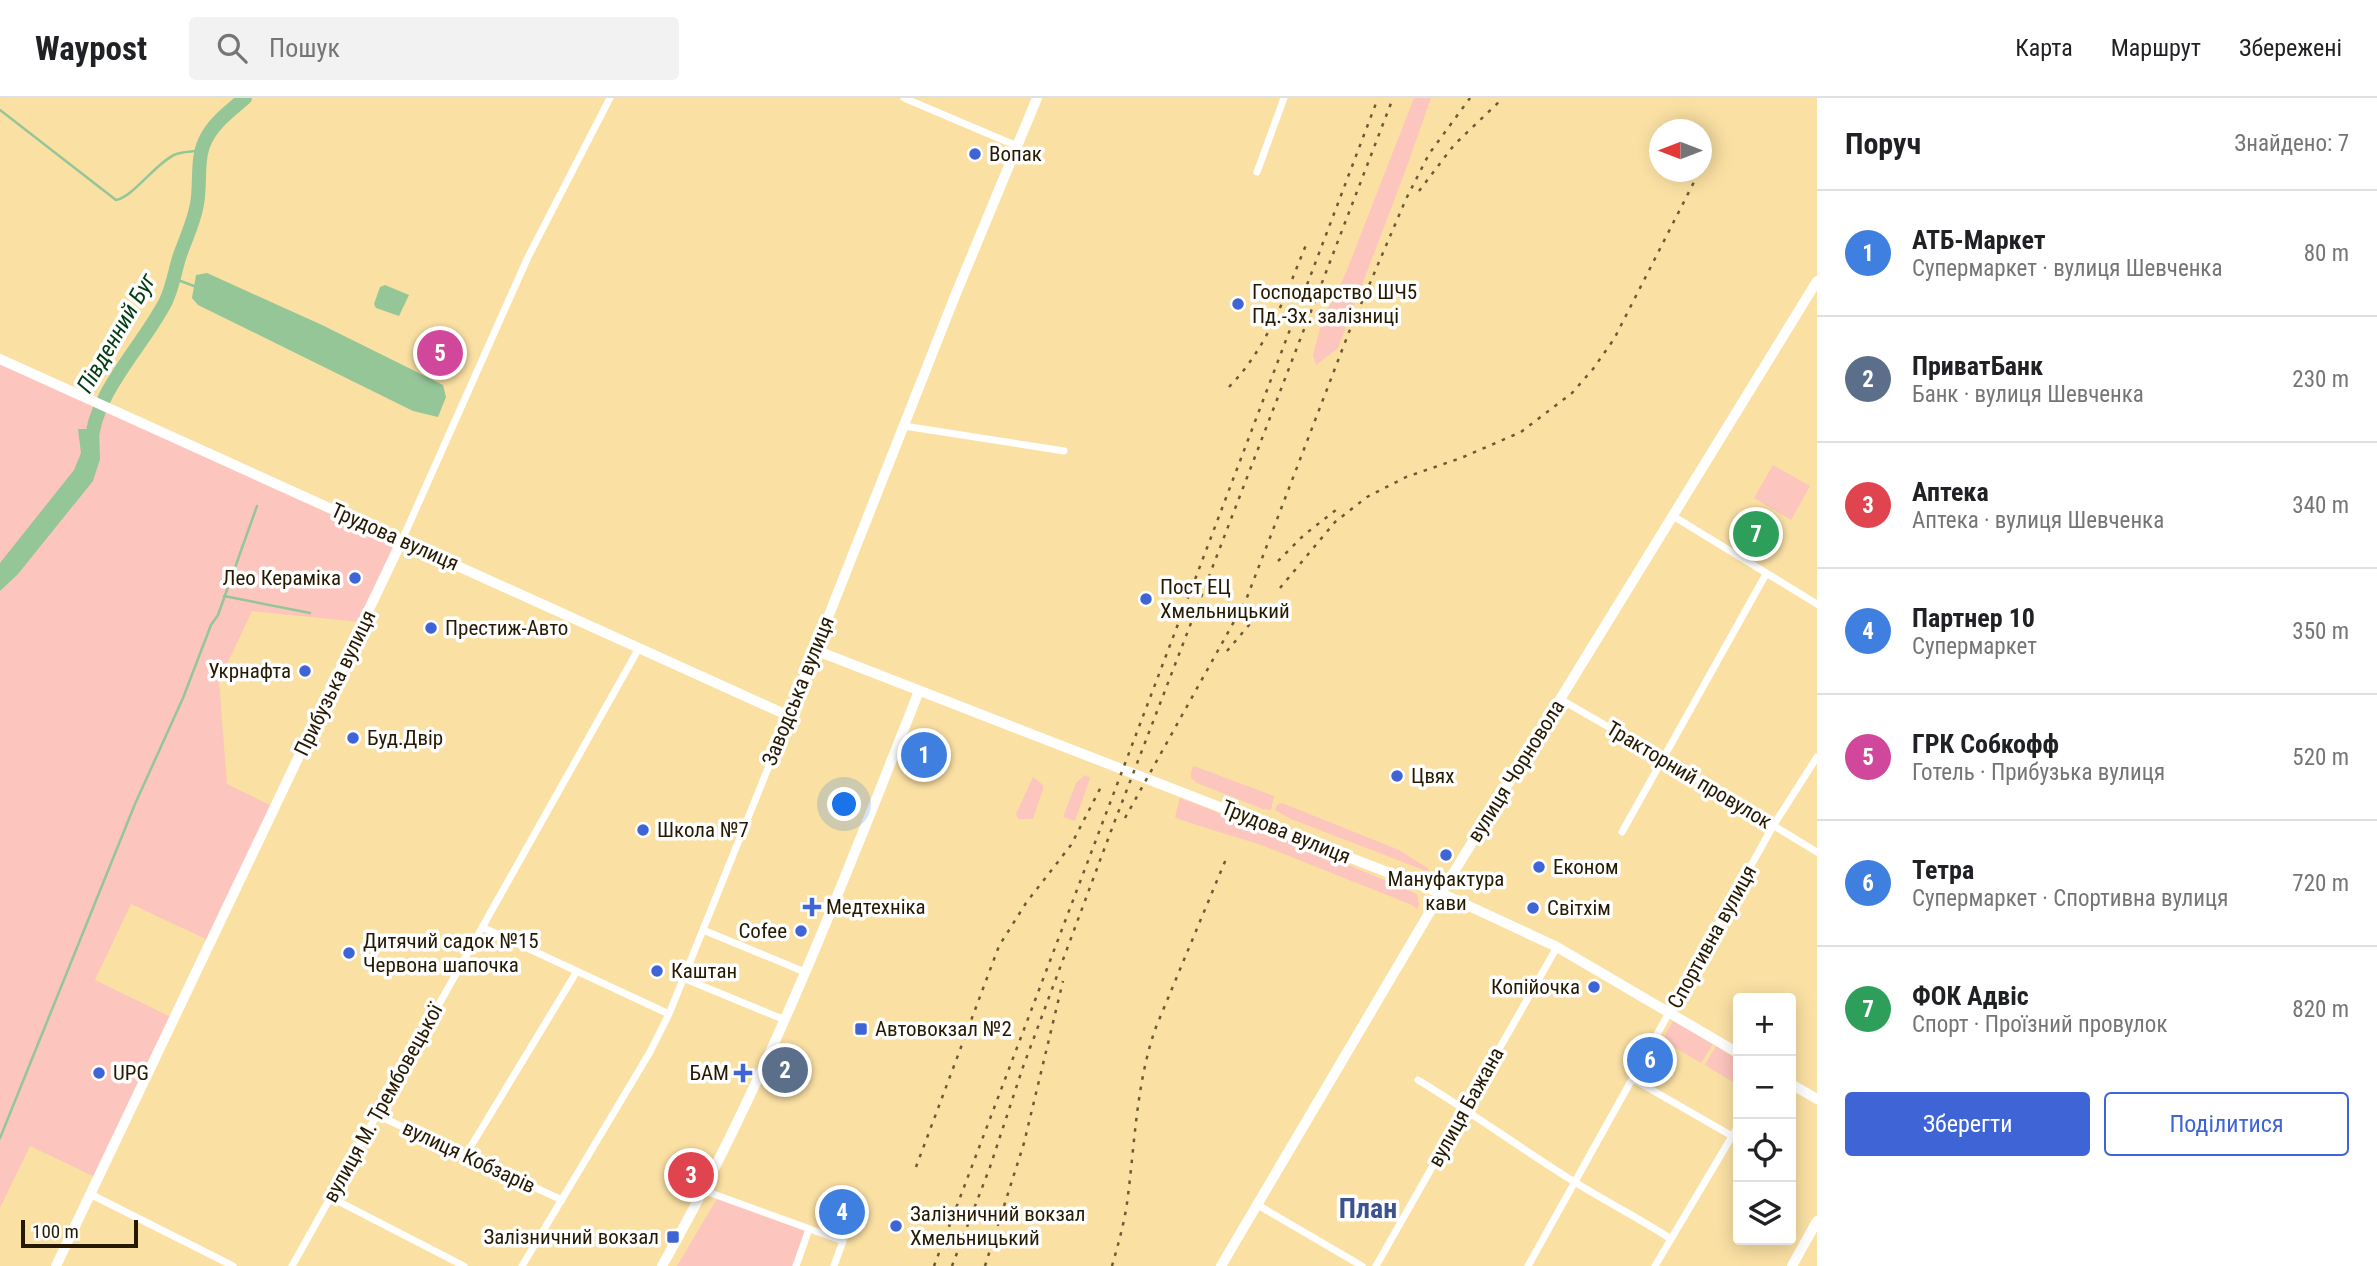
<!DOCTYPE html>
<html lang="uk">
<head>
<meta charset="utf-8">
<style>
	body { margin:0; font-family:"Roboto Condensed",sans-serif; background:#f2f2f2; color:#202124 }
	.controls { position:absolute; right:21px; bottom:21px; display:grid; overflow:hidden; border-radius:7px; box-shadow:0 4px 18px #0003 }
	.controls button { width:63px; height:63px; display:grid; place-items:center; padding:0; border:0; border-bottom:2px solid #e0e0e0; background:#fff; color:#202124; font:35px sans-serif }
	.compass { position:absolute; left:1649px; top:21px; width:63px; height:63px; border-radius:50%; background:#fff; box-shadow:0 4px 18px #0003; rotate:270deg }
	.scale { position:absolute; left:21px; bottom:18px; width:117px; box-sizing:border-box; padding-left:7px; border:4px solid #261900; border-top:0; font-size:19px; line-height:24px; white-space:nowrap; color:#261900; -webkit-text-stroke:5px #fff; paint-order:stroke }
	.you { position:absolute; left:845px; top:707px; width:24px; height:24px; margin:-18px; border:5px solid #fff; border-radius:50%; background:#1a73e8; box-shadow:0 0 0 10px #1a73e833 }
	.badge { display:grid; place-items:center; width:46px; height:46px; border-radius:50%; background:#3f64d6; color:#fff; font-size:23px; font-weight:700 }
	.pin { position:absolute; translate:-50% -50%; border:4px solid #fff; box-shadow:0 2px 7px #0006 }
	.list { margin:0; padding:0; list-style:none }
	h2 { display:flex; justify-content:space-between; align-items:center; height:91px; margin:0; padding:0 28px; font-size:30px }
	h2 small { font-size:23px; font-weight:400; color:#757577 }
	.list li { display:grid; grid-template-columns:46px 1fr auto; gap:21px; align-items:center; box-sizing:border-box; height:126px; padding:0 28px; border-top:2px solid #e0e0e0 }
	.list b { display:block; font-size:26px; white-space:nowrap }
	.list p { margin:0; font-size:23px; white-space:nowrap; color:#757577 }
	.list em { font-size:23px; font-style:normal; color:#757577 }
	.actions { display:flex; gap:14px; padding:21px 28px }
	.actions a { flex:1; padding:16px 0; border:2px solid #3f64d6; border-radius:7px; text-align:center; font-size:24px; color:#3f64d6 }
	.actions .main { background:#3f64d6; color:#fff }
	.icon { flex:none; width:38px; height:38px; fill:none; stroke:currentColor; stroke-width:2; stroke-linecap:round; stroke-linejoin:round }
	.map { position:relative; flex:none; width:1817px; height:1168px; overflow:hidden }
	header { display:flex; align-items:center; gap:42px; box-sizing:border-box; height:98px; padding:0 35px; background:#fff; border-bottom:2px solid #e0e0e0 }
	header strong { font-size:33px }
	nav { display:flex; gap:38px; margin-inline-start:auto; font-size:24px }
	.search { width:490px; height:63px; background:#f2f2f2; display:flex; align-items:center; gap:18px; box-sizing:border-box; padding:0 24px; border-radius:7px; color:#757577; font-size:26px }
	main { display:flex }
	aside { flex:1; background:#fff }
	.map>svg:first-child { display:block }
	.green { fill:#fcc5be }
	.water { fill:#94c698 }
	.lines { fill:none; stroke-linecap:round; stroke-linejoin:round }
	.stream { stroke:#94c698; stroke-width:2.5 }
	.river { stroke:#94c698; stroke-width:14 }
	.street { stroke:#fff; stroke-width:7 }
	.secondary { stroke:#fff; stroke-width:10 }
	.rail { stroke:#6b5a35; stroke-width:2.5; stroke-dasharray:3.5 7; stroke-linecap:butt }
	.poi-dot { fill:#3f64d6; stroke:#fff; stroke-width:2.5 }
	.labels { text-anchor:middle; stroke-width:7; stroke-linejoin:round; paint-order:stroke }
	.poi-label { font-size:21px; fill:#261900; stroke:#fff; text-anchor:start }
	.street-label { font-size:21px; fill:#261900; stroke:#fff }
	.water-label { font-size:23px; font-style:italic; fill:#013b10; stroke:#fff }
	.district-label { font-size:28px; font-weight:bold; fill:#3d538d; stroke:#fff }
</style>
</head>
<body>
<header>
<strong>Waypost</strong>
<div class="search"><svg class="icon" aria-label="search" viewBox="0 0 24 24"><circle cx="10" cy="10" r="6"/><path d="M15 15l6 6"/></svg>Пошук</div>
<nav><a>Карта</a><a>Маршрут</a><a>Збережені</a></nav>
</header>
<main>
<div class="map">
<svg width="1817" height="1168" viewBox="0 0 1817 1168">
	<rect width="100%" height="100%" fill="#fae0a3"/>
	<path class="green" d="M1414,0h17l-25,71 -68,179 -22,17 -3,-10 9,-34 23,-46z
		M0,265l398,179 -38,80 -108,-11 -33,70 8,103 45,22 -64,134 -77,-36 -36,76 76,37 -76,160 -65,-31 -30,62z
		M1773,367l37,21 -19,34 -37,-22z
		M1194,668l80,30 -3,14 -8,-1 -66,-26 -6,-5v-7z
		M1085,677l5,3 -15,43 -12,-4 13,-34z
		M1033,679l10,8v4l-10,30h-15l-2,-5z
		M1180,700l124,48 113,48 2,10 -2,5 -5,-4 -151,-60 -77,-24 -9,-4z
		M1282,705l117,47 30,19 -3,2 -135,-52 -16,-9 2,-5z
		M1673,923l40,23 -12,19 -39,-23z
		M1716,948l22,14v25l-33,-20z
		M718,1099l91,32 -13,37h-119z"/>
	<path class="water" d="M207,175l115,52 121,60 3,12 -8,20 -25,-6 -215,-106 -6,-7 4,-23z
		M385,187l24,10 -10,21 -23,-8 -2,-4 6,-17z
		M78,331h21l1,30 -7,22 -75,93 -18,17v-28l74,-93 7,-17z"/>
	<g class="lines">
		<path class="stream" d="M0,12l116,90c17,-3 39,-36 58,-45 7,-4 19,-3 28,-5
			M175,181l19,7
			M224,498l86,17
			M0,1040l135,-334 48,-106 28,-73 7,-10 39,-109"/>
		<path class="river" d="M91,348c2,-53 51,-98 75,-145 7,-15 9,-31 14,-46 6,-17 14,-33 17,-51 4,-21 -1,-44 8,-63 8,-18 25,-30 40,-43"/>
		<path class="street" d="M904,0l113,48
			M1257,74l27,-74
			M904,328l160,25
			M1673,418l144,88
			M402,442l126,-283 82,-159
			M1560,601l104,60 153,93
			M1622,734l144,-258
			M482,829l187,87
			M703,832l102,42
			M683,880l102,42
			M1633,981l99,57
			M1418,982c53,32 102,68 155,101 32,20 66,37 98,58
			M377,1017l185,85
			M465,1058l112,-185
			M705,1093l138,50 -9,25
			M90,1096l143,72
			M330,1099l134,69
			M1256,1106l106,62
			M292,1168l347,-618
			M522,1168l128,-214 19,-38 120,-298
			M796,1168l13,-37
			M1376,1168l181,-319
			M1528,1168l245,-440 44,-69
			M1655,1168l83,-140"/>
		<path class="secondary" d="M0,261l789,357 166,-420 82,-198
			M815,552l626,243 116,54 181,106
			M1791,986l26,15
			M56,1168l346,-726
			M662,1168c104,-183 180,-380 257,-575
			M1221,1168l220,-373 376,-612
			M1792,1168l25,-45"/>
		<path class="rail" d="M1419,93l35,-46 49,-47
			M1229,289c39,-40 56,-91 77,-142
			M1278,463l26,-26 37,-29
			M1280,490l55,-66 32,-25 39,-20 55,-19 60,-26 51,-39 21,-24 21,-30 80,-157
			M1227,553l39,-46
			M1125,720l121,-218 103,-268 57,-133 23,-45 41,-56
			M916,1069l83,-221 27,-43 45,-58 32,-62
			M934,1168l444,-1168
			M952,1168l38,-99 33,-100 88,-236 282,-733
			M985,1168l39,-123 39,-162
			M1112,1168c6,-21 12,-42 15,-63 8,-59 9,-120 29,-176l70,-168"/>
	</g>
	<g class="poi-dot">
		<circle cx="975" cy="56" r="7"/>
		<circle cx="1238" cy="206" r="7"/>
		<circle cx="355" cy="480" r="7"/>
		<circle cx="1146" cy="501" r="7"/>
		<circle cx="431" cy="530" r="7"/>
		<circle cx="305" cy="573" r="7"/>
		<circle cx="353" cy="640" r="7"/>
		<circle cx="1397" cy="678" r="7"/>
		<circle cx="643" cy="732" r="7"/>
		<circle cx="1446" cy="757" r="7"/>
		<circle cx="1539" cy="769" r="7"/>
		<path d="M808.5 798.5h7v7h7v7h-7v7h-7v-7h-7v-7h7z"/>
		<circle cx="1533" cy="810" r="7"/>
		<circle cx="801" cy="833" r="7"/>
		<circle cx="349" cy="855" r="7"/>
		<circle cx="657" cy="873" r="7"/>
		<circle cx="1594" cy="889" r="7"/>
		<rect x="854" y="924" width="14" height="14" rx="3.5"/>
		<circle cx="99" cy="975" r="7"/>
		<path d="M739.5 964.5h7v7h7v7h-7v7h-7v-7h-7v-7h7z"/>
		<circle cx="896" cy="1128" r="7"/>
		<rect x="666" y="1132" width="14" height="14" rx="3.5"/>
	</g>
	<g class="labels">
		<g class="poi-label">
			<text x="989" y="63">Вопак</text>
			<text x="1252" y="201">Господарство ШЧ5<tspan x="1252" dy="24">Пд.-Зх. залізниці</tspan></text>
			<text x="341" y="487" text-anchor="end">Лео Кераміка</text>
			<text x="1160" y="496">Пост ЕЦ<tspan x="1160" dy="24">Хмельницький</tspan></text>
			<text x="445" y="537">Престиж-Авто</text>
			<text x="291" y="580" text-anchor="end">Укрнафта</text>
			<text x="367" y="647">Буд.Двір</text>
			<text x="1411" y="685">Цвях</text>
			<text x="657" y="739">Школа №7</text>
			<text x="1553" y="776">Економ</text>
			<text x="1446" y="788" text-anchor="middle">Мануфактура<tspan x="1446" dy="24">кави</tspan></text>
			<text x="826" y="816">Медтехніка</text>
			<text x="1547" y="817">Світхім</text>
			<text x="787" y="840" text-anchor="end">Cofee</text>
			<text x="363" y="850">Дитячий садок №15<tspan x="363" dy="24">Червона шапочка</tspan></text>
			<text x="671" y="880">Каштан</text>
			<text x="1580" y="896" text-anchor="end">Копійочка</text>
			<text x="875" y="938">Автовокзал №2</text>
			<text x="113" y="982">UPG</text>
			<text x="729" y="982" text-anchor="end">БАМ</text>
			<text x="910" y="1123">Залізничний вокзал<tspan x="910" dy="24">Хмельницький</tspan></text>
			<text x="659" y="1146" text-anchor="end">Залізничний вокзал</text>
		</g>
		<g class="street-label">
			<text transform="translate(395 439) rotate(24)" y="7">Трудова вулиця</text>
			<text transform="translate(335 585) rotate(-64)" y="7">Прибузька вулиця</text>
			<text transform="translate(798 593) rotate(-68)" y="7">Заводська вулиця</text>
			<text transform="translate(1516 673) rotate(-58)" y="7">вулиця Чорновола</text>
			<text transform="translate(1689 677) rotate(31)" y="7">Тракторний провулок</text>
			<text transform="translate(1286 734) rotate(22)" y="7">Трудова вулиця</text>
			<text transform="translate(1712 839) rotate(-61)" y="7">Спортивна вулиця</text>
			<text transform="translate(383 1005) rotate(-61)" y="7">вулиця М. Трембовецької</text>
			<text transform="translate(1466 1009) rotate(-61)" y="7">вулиця Бажана</text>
			<text transform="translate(469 1059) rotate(25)" y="7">вулиця Кобзарів</text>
		</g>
		<g class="water-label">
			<text transform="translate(116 235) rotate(-60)" y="8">Південний Буг</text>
		</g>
		<g class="district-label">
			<text x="1368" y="1120">План</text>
		</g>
	</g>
</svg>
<div class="controls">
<button>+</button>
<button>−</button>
<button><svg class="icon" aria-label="locate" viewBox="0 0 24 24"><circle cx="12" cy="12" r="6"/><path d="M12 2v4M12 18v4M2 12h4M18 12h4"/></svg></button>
<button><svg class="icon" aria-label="layers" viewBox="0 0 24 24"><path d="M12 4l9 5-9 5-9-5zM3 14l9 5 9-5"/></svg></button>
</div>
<svg class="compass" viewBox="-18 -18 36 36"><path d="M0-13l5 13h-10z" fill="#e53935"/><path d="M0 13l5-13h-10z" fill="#757577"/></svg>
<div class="scale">100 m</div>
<div class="you"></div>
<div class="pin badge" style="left:924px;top:657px;background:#3f7fe0">1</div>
<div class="pin badge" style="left:785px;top:972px;background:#5c6f8a">2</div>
<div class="pin badge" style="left:691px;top:1077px;background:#e0444e">3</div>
<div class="pin badge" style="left:842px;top:1114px;background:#3f7fe0">4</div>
<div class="pin badge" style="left:440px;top:255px;background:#d1479c">5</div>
<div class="pin badge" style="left:1650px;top:962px;background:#3f7fe0">6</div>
<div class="pin badge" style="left:1756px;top:436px;background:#2e9e5b">7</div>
</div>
<aside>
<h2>Поруч<small>Знайдено: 7</small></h2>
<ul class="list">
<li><span class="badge" style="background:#3f7fe0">1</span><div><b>АТБ-Маркет</b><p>Супермаркет · вулиця Шевченка</p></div><em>80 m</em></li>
<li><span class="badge" style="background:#5c6f8a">2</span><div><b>ПриватБанк</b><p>Банк · вулиця Шевченка</p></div><em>230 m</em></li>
<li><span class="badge" style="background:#e0444e">3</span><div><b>Аптека</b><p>Аптека · вулиця Шевченка</p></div><em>340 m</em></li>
<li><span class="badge" style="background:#3f7fe0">4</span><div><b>Партнер 10</b><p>Супермаркет</p></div><em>350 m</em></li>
<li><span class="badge" style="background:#d1479c">5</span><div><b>ГРК Собкофф</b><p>Готель · Прибузька вулиця</p></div><em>520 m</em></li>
<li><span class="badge" style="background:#3f7fe0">6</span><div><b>Тетра</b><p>Супермаркет · Спортивна вулиця</p></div><em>720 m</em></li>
<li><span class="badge" style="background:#2e9e5b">7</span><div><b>ФОК Адвіс</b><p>Спорт · Проїзний провулок</p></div><em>820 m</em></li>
</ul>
<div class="actions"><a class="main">Зберегти</a><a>Поділитися</a></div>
</aside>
</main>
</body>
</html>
